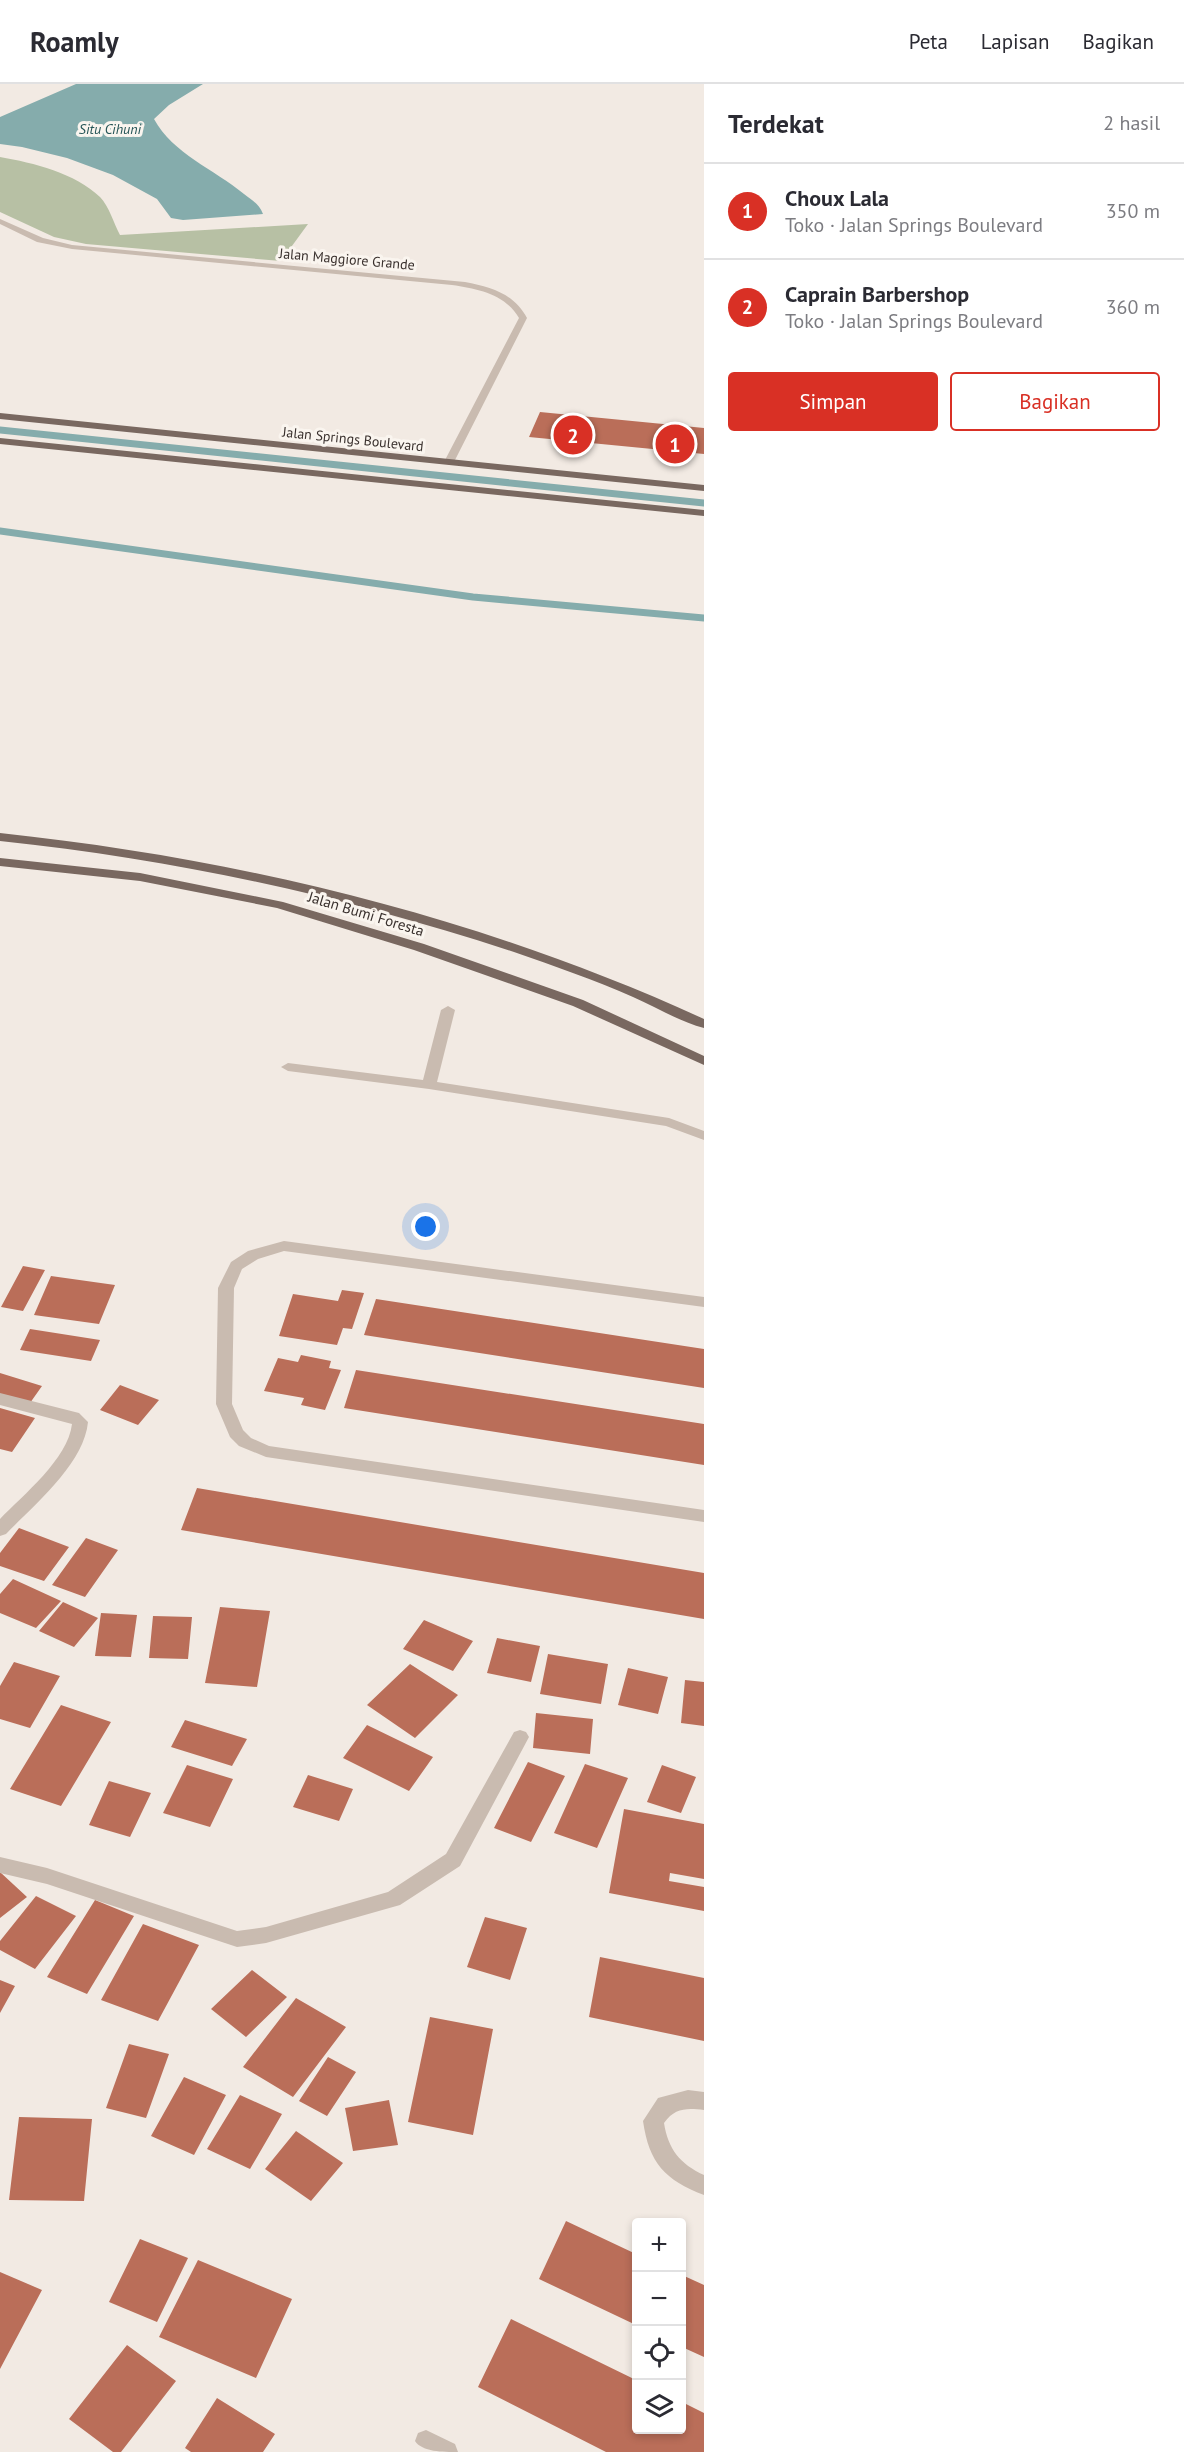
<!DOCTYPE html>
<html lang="id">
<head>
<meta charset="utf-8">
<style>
	body { margin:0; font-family:"PT Sans",sans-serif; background:#f7f7f7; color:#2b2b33 }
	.controls { position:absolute; right:18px; bottom:18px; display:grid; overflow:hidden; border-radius:6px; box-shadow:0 3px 9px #0003 }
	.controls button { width:54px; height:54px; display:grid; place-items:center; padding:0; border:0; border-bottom:2px solid #e1e1e2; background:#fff; color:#2b2b33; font:30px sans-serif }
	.you { position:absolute; left:426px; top:1143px; width:21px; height:21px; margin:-15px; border:4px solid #fff; border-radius:50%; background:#1a73e8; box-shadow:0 0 0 9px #1a73e833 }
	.badge { display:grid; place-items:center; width:39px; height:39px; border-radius:50%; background:#d93025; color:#fff; font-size:20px; font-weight:700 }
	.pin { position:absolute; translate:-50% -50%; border:3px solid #fff; box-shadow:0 2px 6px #0006 }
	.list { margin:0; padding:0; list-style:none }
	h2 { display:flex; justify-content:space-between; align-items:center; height:78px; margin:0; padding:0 24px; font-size:26px }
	h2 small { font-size:20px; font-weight:400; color:#7c7c81 }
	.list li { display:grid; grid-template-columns:39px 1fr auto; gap:18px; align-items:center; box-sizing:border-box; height:96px; padding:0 24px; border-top:2px solid #e1e1e2 }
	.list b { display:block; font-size:22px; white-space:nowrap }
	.list p { margin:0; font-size:20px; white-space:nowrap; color:#7c7c81 }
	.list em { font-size:20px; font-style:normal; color:#7c7c81 }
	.actions { display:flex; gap:12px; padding:18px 24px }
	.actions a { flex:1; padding:14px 0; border:2px solid #d93025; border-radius:6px; text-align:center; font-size:21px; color:#d93025 }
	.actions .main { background:#d93025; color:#fff }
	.icon { flex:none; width:33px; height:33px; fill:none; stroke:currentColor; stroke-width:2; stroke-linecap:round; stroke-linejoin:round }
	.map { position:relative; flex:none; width:704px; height:2368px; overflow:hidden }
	header { display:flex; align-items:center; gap:36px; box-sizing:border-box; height:84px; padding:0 30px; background:#fff; border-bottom:2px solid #e1e1e2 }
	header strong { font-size:28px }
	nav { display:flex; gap:33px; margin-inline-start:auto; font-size:21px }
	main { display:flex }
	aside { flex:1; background:#fff }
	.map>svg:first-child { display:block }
	.green { fill:#b7c0a4 }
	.water { fill:#85acac }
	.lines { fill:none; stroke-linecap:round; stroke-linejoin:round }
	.stream { stroke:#85acac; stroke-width:7 }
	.building { fill:#ba6e59 }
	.minor { fill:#c9bbb0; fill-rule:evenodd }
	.major { fill:#796860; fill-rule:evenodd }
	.labels { text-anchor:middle; stroke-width:6; stroke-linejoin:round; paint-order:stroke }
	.far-water-label { font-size:14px; font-style:italic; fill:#265557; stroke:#faf5ef }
	.far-street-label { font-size:14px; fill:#39302d; stroke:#faf5ef }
	.street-label { font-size:15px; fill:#39302d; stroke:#faf5ef }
</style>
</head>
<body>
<header>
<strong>Roamly</strong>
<nav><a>Peta</a><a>Lapisan</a><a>Bagikan</a></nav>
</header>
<main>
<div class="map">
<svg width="704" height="2368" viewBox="0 0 704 2368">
	<rect width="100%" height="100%" fill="#f2eae3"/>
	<path class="green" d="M0,73c34,6 75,16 100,40 9,9 14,27 20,38l188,-11 -27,37 -195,-17 -32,-7 -54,-25z"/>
	<path class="water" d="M76,0h127l-34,21 -15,14c19,35 60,50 90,75 8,6 15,10 19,20l-80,6 -12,-2 -14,-19 -44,-24 -46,-17 -45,-11 -22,-3v-27z"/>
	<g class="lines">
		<path class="stream" d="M0,346l704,73
			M0,447l473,66 231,21"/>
	</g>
	<path class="building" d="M540,328l164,16v26l-175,-17z
		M23,1182l22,4 -22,41 -22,-4z
		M51,1192l64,9 -16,39 -65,-9z
		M342,1206l22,3 -12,36 -9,-1 -6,17 -58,-9 14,-42 45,7z
		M376,1215l328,50v39l-340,-53z
		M30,1245l70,11 -9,21 -71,-11z
		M301,1271l30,6 -2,7 12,2 -16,40 -24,-5 3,-7 -40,-7 14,-33 20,4z
		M356,1286l348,54v41l-360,-57z
		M0,1289l42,13 -12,17 -30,-9z
		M120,1301l39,15 -21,25 -38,-15z
		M0,1324l35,10 -23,34 -12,-3z
		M197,1404l507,85v46l-523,-89z
		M19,1444l50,19 -25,34 -44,-15v-13z
		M86,1454l32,12 -33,47 -33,-12z
		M13,1495l48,22 -25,27 -36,-15v-19z
		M63,1518l35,16 -24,29 -35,-16z
		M220,1523l50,4 -13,76 -52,-4z
		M101,1529l36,2 -6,42 -36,-1z
		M153,1532l39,1 -4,42 -39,-1z
		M424,1536l49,21 -20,30 -50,-22z
		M497,1554l43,8 -9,36 -44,-9z
		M548,1570l60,10 -7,40 -61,-10z
		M14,1578l46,14 -30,52 -30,-9v-33z
		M410,1580l48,31 -43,43 -48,-33z
		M628,1584l40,9 -10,37 -40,-9z
		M685,1596l19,2v44l-23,-3z
		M61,1621l50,17 -50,84 -51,-17z
		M536,1629l57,6 -3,35 -57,-6z
		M185,1636l62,19 -15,27 -61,-19z
		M367,1641l66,32 -24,34 -66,-33z
		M528,1678l37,14 -34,66 -37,-14z
		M585,1680l43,14 -31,70 -43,-15z
		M187,1681l46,14 -23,48 -47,-14z
		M662,1681l34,12 -15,36 -34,-11z
		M308,1691l45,14 -14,32 -46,-14z
		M109,1697l42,12 -21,44 -41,-12z
		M624,1725l80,15v55l-34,-6 -1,8 35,6v24l-95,-18z
		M0,1788l27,25 -27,21z
		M36,1812l40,20 -41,53 -35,-19v-9z
		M95,1816l39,16 -47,78 -40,-17z
		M485,1833l42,11 -17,52 -43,-13z
		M143,1840l56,21 -41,76 -57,-21z
		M600,1873l104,21v63l-115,-24z
		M252,1886l35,27 -41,40 -35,-28z
		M0,1896l15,6 -15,27z
		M296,1914l50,29 -53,70 -50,-30z
		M430,1933l63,12 -20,106 -65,-13z
		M129,1960l40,10 -23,64 -40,-10z
		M328,1973l28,15 -29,44 -28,-15z
		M184,1993l42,18 -32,60 -43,-19z
		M240,2011l42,19 -32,55 -43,-20z
		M389,2016l9,45 -45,6 -8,-43z
		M19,2033l73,2 -8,82 -75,-1z
		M296,2047l47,32 -32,38 -46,-32z
		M566,2137l70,33v71l-97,-46z
		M140,2155l48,19 -31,64 -48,-20z
		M198,2176l94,39 -36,79 -97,-41z
		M0,2188l42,18 -42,79z
		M682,2191l22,10v72l-22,-10z
		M511,2235l125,61v50h46v-28l22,11v39h-98l-128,-65z
		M127,2261l49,36 -55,71h-8l-44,-33z
		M217,2314l58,36 -12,18h-72l-6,-4z"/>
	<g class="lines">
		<path class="minor" d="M0,135l43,19 29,7 393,37c27,5 49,12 62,36l-73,144 -5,3 -5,-3 75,-144c-14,-24 -41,-29 -67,-33l-380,-36 -35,-7 -37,-18z
			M448,922l7,4 -18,72 232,36 35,13v9l-38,-14 -237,-37 -141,-18 -7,-4 7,-4 135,17 18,-70z
			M284,1157l420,56v10l-420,-56 -26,8 -16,10 -8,19 -2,116 11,26 8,8 18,8 435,64v12l-438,-65 -27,-11 -9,-9 -14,-33 2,-116 13,-26 17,-11z
			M0,1309l79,20 9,9c-4,42 -54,83 -82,112l-6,2v-17c23,-24 68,-60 72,-95l-72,-19z
			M520,1646l6,2 3,5 -69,129 -60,39 -134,38 -29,4 -190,-63 -47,-11v-16l47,11 190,63 29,-4 122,-35 58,-38 68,-122z
			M688,2006l16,2v18c-18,-2 -29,-2 -40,13 4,26 16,41 40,52v20c-39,-15 -55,-32 -61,-74l15,-23z
			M426,2346l29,14 3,8c-15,0 -36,0 -43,-11l3,-8z"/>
		<path class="major" d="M0,329l704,72v6l-704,-72z
			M0,354l704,72v6l-704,-72z
			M0,749c243,26 481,84 704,186v9c-24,-6 -48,-21 -71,-31 -38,-17 -79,-31 -119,-45 -172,-56 -334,-92 -514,-111z
			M0,774l140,15 143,29 141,42 159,56 121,56v9l-131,-59 -159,-56 -137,-42 -137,-27 -140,-15z"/>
	</g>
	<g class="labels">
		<g class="far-water-label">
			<text x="110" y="50">Situ Cihuni</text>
		</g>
		<g class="far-street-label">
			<text transform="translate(347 175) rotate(5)" y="5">Jalan Maggiore Grande</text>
			<text transform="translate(353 355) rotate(6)" y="5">Jalan Springs Boulevard</text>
		</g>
		<g class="street-label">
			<text transform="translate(366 830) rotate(17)" y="5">Jalan Bumi Foresta</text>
		</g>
	</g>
</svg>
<div class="controls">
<button>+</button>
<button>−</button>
<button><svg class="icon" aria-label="locate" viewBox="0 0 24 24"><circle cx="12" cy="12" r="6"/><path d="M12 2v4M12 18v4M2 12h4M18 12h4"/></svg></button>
<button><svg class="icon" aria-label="layers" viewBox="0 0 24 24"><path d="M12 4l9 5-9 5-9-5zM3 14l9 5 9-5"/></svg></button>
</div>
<div class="you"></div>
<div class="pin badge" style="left:675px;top:360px">1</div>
<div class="pin badge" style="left:573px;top:351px">2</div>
</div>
<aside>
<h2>Terdekat<small>2 hasil</small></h2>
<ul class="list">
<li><span class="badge">1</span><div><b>Choux Lala</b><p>Toko · Jalan Springs Boulevard</p></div><em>350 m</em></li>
<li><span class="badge">2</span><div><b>Caprain Barbershop</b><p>Toko · Jalan Springs Boulevard</p></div><em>360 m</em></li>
</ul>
<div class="actions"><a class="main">Simpan</a><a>Bagikan</a></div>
</aside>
</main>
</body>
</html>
